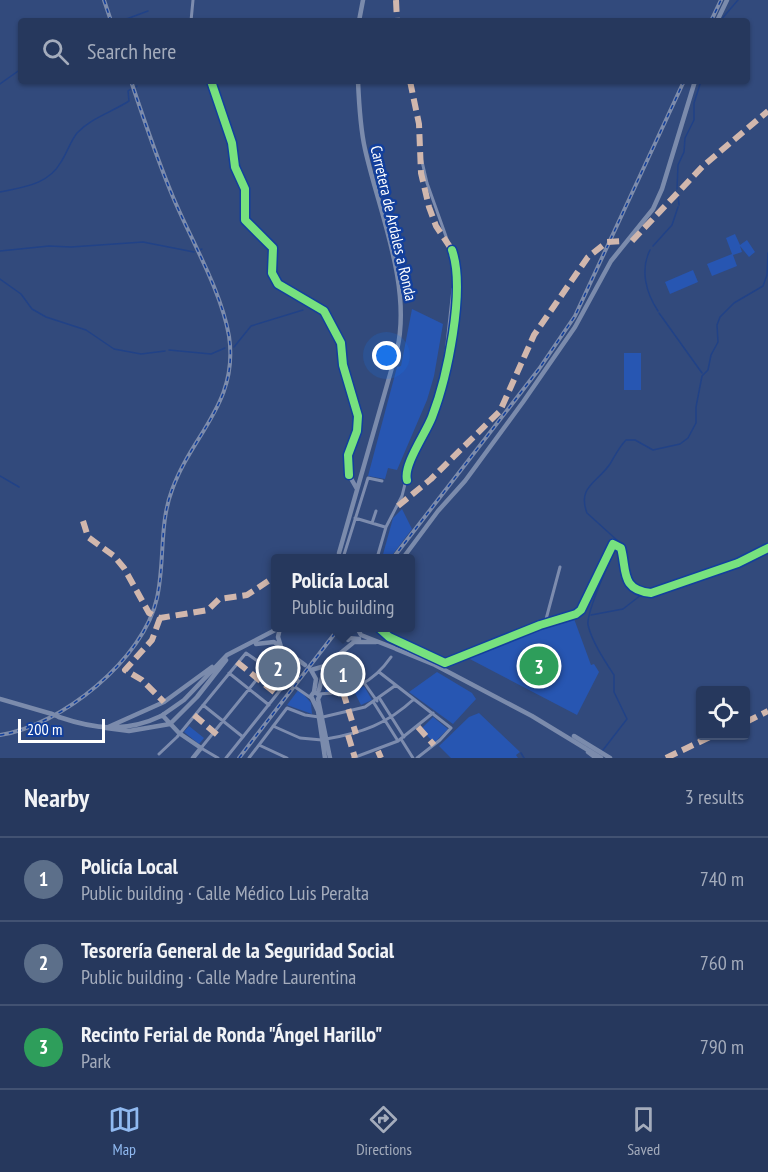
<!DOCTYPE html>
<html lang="en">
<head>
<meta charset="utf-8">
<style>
	body { margin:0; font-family:"PT Sans Narrow",sans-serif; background:#324366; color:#f1f3f6 }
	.controls { position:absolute; right:18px; bottom:18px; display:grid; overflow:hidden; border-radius:6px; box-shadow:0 2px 4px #0004 }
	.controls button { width:54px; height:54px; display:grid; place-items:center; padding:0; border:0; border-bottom:2px solid #425272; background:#26385d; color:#f1f3f6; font:30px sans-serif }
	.scale { position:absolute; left:18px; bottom:15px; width:87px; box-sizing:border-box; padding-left:6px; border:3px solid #fff; border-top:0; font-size:16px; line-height:21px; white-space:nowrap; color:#fff; -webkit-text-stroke:4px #123f9c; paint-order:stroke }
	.you { position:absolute; left:387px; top:356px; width:21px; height:21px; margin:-15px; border:4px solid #fff; border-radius:50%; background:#1a73e8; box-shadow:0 0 0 9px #1a73e833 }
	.badge { display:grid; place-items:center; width:39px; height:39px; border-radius:50%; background:#90b9f0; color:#fff; font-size:20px; font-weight:700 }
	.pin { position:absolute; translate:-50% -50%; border:3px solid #fff; box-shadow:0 2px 6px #0006 }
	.popup { position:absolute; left:271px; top:554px; width:144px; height:78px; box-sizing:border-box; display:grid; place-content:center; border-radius:6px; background:#26385d; filter:drop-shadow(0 2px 4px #0005); font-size:20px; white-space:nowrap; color:#a4acbc }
	.popup b { font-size:22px; color:#f1f3f6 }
	.popup::after { content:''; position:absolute; left:50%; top:100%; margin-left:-12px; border:12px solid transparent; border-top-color:#26385d }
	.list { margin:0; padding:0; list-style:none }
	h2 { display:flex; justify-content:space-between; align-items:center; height:78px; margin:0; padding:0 24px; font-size:26px }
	h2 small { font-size:20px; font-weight:400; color:#a4acbc }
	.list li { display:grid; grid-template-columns:39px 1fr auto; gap:18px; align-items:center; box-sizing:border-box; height:84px; padding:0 24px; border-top:2px solid #425272 }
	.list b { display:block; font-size:22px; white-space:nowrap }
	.list p { margin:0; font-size:20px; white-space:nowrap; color:#a4acbc }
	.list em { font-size:20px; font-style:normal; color:#a4acbc }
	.icon { flex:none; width:33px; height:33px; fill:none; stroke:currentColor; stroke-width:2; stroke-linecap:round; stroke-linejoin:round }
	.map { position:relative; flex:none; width:768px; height:758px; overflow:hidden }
	.search { position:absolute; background:#26385d; box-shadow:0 2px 4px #0004; left:18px; right:18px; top:18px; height:66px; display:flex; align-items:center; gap:15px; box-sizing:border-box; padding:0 21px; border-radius:6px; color:#a4acbc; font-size:22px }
	.sheet { height:330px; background:#26385d }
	nav { display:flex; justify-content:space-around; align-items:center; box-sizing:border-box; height:84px; border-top:2px solid #425272; background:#26385d; font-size:16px; color:#a4acbc }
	nav a { display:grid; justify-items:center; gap:3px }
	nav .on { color:#90b9f0 }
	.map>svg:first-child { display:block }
	.green { fill:#2756b2 }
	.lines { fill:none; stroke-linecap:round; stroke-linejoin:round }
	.stream { stroke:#214287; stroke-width:1.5 }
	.minor { stroke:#7d8cae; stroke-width:3 }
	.major { stroke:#7b8bac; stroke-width:4.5 }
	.rail-casing { stroke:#7d8cac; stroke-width:4 }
	.rail { stroke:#123f9c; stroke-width:1.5; stroke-dasharray:4.5; stroke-linecap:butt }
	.major-bridge { stroke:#7b8bac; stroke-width:4.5 }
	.quiet { stroke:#d1b7ad; stroke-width:6; stroke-dasharray:12 6; stroke-linecap:butt }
	.cycleway-casing { stroke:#123f9c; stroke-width:11 }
	.cycleway { stroke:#77e17e; stroke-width:8 }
	.labels { text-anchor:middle; stroke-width:5; stroke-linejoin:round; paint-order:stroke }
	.street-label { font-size:16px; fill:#fff; stroke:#123f9c }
</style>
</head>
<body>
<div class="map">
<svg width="768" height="758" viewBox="0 0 768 758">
	<rect width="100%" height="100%" fill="#324a7c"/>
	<path class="green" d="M735,234l5,11 7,-5 8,12 -6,5 -9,-11 2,6 -9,3 4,11 -25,10 -5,-12 25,-10 -6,-16z
		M693,270l5,12 -28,12 -5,-12z
		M412,309l31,15 -9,52 -7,24 -30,70 -9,-2 -3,11 -17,-3 29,-109 4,-1z
		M624,353h17v37h-17z
		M402,509l10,20 -22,29h-8l11,-40z
		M573,616l18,49 3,-1 5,8 -22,43 -111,-58z
		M331,672l6,2 2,6 -9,7 -1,5h-4z
		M437,672l35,21 4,6 -23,25 -44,-32z
		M364,686l8,14 -11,5 -7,-14z
		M299,689l12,14 1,11 -25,-9z
		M479,713l41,39 -4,3 2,3h-67l-12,-12 30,-29z
		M433,717l15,12 -14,14 -13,-14z
		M189,726l15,12 -5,6 -15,-12z"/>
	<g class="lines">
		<path class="stream" d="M121,21l27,-10
			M720,21l18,-21
			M0,84l21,-15
			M136,87l1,-1
			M677,189l1,-24 6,-13 1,-14 9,-18v-17l7,-22
			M0,192c23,-5 48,-7 61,-30 6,-9 9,-20 16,-29 14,-15 35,-21 52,-32l-1,-10 3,-2
			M678,194l1,11
			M653,246l19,-21 6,-18
			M199,250l3,-1
			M650,250c-10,20 -4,43 8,61
			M0,251l49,-5 22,1 72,-5 51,10
			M0,279l21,15 11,15 14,8 40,13 28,19 27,5 24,-3
			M659,313l43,60
			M234,347l17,-21 52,-16
			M169,350l42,4 14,-6
			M0,476l19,11
			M591,615l32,-6 18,-14
			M603,750l24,-31 -13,-27v-17c-9,-14 -22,-33 -26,-50 -2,-12 24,-71 31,-83l-32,-29c-10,-26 10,-30 23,-49 5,-8 9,-17 16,-24h9l18,10 27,-6 8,-6 8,-15v-16l6,-31 6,-6 3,-15 7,-13 -1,-17 3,-8 14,-14 29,-17 4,-11 1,-22
			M521,753l3,5"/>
		<path class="minor" d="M191,21l2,-21
			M211,81l21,62 3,24 10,22v31l28,28 -1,25 6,11 46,27 17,32 2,22 15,51 -1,15 -9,24 1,20
			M421,157l6,26 21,59
			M449,355l-3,-2 7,-64 3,-2
			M407,480c-4,-15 19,-47 25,-63 15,-39 34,-127 20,-167
			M355,518l30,9
			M372,523l4,-12
			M343,558l25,-80 14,3
			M377,558l9,-31 16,-31 8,-32
			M545,623l15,-56
			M379,628l10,9 56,26 95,-38 36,-11 5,-4 32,-66 8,4c6,22 -1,42 30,45l87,-30 30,-15
			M379,672l72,56 -11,12 -23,18
			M229,673l40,32
			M365,684l12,17
			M319,694c32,-1 54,-11 72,-37
			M380,699l24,38
			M374,703l24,38
			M203,705l40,32
			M323,717l42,-10 31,-22
			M273,726l27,12 22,2
			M326,739c36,-6 61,-15 88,-40
			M401,739l12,19
			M259,745l28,13
			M159,754l18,-17 69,-84 65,45
			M218,758l-17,-10 65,-80
			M226,758l60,-75
			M249,758l38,-50 18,7 14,2
			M353,758l45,-17 35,-28"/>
		<path class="major" d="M359,21l4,-21
			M717,21l10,-21
			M349,475l8,14
			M339,553l58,-203c15,-64 -18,-138 -32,-201 -5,-22 -6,-45 -7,-68
			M403,558l35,-47 27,-30 58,-79 52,-75 36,-66 42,-52 9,-20 33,-108
			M280,628l-2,9 3,10
			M343,628l5,12
			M357,628l4,7 33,13
			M348,638l11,1
			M256,644l18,-2 31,23
			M396,649l39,16 97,51 69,42
			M319,690l6,-24
			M314,692l2,-13 -5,-9 14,-4 29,-24h22
			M0,699l52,15
			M164,714l20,-14 43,-45 52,-27
			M59,717c35,12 67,16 102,-1
			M164,717l15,16 22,15 -8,10
			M106,728l23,3 41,-7 27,-27 29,-37
			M106,728l58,-26 48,-35
			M574,736l36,22
			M588,752l8,6
			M325,758l-7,-47 -7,-15 3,-4 6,3 -2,4 12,59"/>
		<defs>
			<path id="rail" d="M104,0l7,21
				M711,21l10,-21
				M393,558l146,-189 36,-53 109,-235
				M0,735c61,-9 144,-76 157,-137 8,-36 2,-74 15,-108 20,-56 67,-87 57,-154 -8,-46 -38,-96 -56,-139 -16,-38 -29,-77 -42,-116
				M239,758l100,-130"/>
		</defs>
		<use href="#rail" class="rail-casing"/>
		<use href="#rail" class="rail"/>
		<path class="major-bridge" d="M52,714l7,3
			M161,716l3,-2"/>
		<path class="quiet" d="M396,0l1,21
			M410,81l9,43 2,49 8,34 7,19 16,24
			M632,241l71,-75 65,-55
			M398,506l33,-27 69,-68 34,-76 54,-78 19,-15 16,-1
			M83,521l5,16 26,19 10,12 25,45 11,5 48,-8 11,-11 28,-4 29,-19
			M160,618l-8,22 -27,30 17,10 22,22
			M237,662l41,33
			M343,692l13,42
			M194,715l27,23
			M746,722l22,-11
			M418,727l16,18
			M348,735l7,23
			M378,751l3,7
			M666,758l46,-22"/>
		<defs>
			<path id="cycleway" d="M211,81l21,62 3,24 10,22v31l28,28 -1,25 6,11 46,27 17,32 2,22 15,51 -1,15 -9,24 1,20
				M407,480c-4,-15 19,-47 25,-63 15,-39 34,-127 20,-167
				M379,628l10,9 56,26 95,-38 36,-11 5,-4 32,-66 8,4c6,22 -1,42 30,45l87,-30 30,-15"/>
		</defs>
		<use href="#cycleway" class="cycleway-casing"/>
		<use href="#cycleway" class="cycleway"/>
	</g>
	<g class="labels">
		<g class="street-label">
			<text transform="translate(394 223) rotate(77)" y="6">Carretera de Ardales a Ronda</text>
		</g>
	</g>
</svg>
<div class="controls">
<button><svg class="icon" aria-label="locate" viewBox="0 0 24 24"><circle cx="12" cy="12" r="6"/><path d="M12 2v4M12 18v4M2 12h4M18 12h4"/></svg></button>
</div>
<div class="scale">200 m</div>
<div class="you"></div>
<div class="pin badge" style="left:343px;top:674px;background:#5c6f8a">1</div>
<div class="popup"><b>Policía Local</b>Public building</div>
<div class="pin badge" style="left:278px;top:668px;background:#5c6f8a">2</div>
<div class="pin badge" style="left:539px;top:666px;background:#2e9e5b">3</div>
<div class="search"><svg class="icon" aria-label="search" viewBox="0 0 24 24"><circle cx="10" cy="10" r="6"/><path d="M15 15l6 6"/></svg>Search here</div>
</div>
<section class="sheet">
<h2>Nearby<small>3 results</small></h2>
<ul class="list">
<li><span class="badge" style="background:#5c6f8a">1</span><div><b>Policía Local</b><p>Public building · Calle Médico Luis Peralta</p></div><em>740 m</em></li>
<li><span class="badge" style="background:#5c6f8a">2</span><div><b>Tesorería General de la Seguridad Social</b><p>Public building · Calle Madre Laurentina</p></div><em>760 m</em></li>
<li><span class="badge" style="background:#2e9e5b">3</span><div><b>Recinto Ferial de Ronda &quot;Ángel Harillo&quot;</b><p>Park</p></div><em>790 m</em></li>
</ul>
</section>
<nav>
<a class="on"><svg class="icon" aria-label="map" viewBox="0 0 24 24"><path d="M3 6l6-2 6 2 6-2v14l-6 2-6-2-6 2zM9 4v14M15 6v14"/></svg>Map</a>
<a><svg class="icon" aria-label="directions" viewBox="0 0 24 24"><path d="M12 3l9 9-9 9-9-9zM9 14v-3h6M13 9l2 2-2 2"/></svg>Directions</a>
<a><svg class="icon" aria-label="saved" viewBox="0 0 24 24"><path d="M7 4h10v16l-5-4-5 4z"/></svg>Saved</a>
</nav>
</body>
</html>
